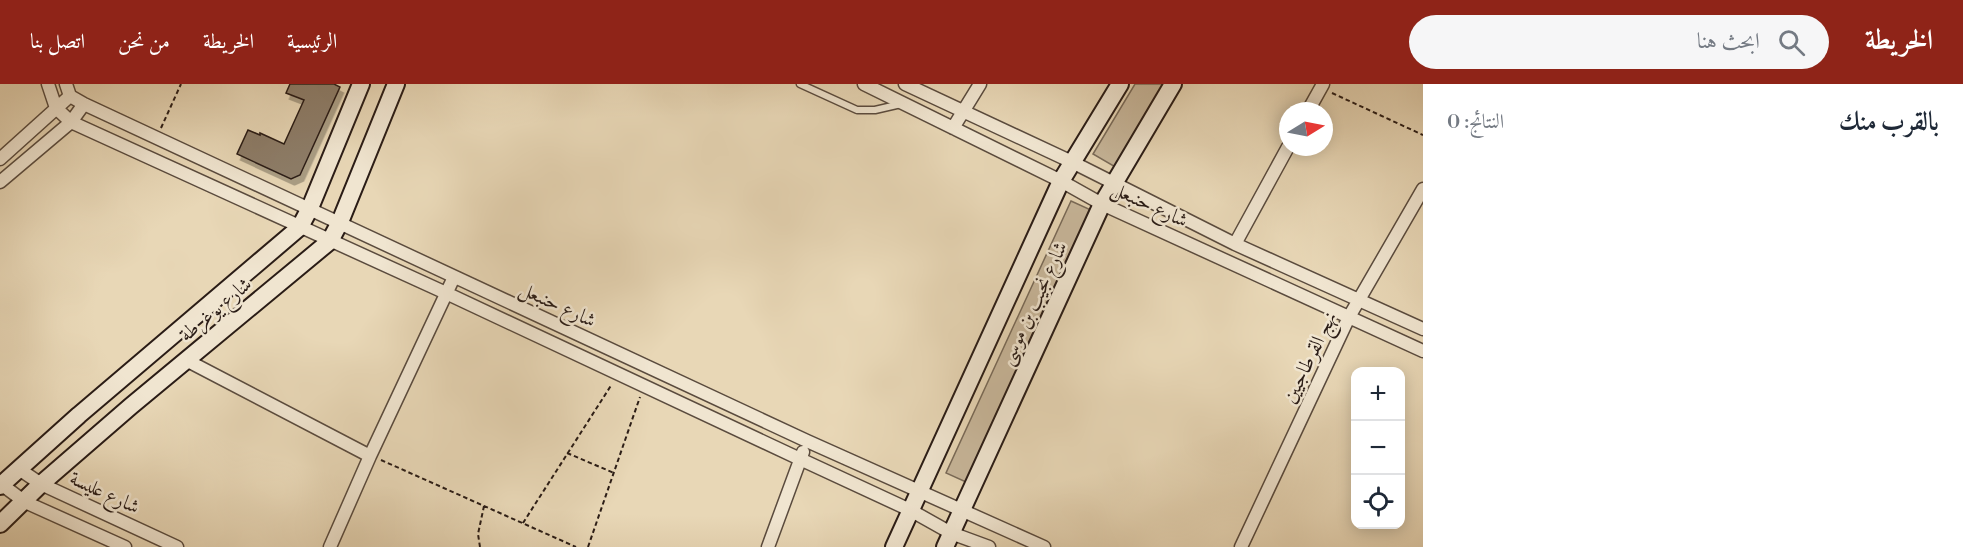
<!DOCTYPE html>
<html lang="ar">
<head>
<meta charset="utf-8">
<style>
	body { margin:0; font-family:"Libre Bodoni",Amiri,serif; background:#f6f6f7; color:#1f2937; direction:rtl }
	.controls { position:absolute; right:18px; bottom:18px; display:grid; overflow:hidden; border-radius:12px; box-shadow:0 3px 15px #0003 }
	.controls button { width:54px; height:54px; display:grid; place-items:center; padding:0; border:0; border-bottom:2px solid #e0e1e3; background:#fff; color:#1f2937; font:30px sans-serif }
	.compass { position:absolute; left:1279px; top:18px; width:54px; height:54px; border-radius:50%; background:#fff; box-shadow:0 3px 15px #0003; rotate:80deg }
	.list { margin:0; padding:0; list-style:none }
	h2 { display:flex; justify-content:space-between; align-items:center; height:78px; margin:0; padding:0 24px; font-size:26px }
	h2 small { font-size:20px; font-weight:400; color:#747a83 }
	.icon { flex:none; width:33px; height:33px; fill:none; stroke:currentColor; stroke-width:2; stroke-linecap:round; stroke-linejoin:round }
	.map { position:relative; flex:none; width:1423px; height:463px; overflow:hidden; direction:ltr }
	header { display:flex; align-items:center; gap:36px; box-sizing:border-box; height:84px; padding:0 30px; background:#8f2418; color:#fff }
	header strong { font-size:28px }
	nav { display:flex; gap:33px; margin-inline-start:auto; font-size:21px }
	.search { width:420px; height:54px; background:#f6f6f7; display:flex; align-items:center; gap:15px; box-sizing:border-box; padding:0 21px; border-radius:33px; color:#747a83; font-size:22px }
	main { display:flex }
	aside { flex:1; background:#fff }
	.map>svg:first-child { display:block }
	.green { fill:#c8b79b; stroke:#796a58; stroke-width:1.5 }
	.building { fill:#8d7d69; stroke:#2a1c16; stroke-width:1.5; filter:url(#shadow) }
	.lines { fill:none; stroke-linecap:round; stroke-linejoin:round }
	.lane-casing { stroke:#5a4b3e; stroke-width:9 }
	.street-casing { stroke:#5a4b3e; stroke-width:15 }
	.secondary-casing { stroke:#2a1c16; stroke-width:20 }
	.path { stroke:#2a1c16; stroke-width:2; stroke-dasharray:4.5 3; stroke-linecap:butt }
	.lane { stroke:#f0e5d0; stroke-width:6 }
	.street { stroke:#f0e5d0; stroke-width:12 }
	.secondary { stroke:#f0e5d0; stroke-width:16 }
	.labels { text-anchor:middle; stroke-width:5; stroke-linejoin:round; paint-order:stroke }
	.street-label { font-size:20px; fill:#2a1c16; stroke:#f0e5d0 }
</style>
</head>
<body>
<header>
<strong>الخريطة</strong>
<div class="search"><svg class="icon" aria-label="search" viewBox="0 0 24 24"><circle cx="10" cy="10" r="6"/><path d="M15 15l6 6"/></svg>ابحث هنا</div>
<nav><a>الرئيسية</a><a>الخريطة</a><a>من نحن</a><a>اتصل بنا</a></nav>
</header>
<main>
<aside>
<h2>بالقرب منك<small>النتائج: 0</small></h2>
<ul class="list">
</ul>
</aside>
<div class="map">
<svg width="1423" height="463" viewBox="0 0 1423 463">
	<defs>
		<filter id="shadow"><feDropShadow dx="3.5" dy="6" stdDeviation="0" flood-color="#0004"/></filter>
	</defs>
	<rect width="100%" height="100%" fill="#e8d7b6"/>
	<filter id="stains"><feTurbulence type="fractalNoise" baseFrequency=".00333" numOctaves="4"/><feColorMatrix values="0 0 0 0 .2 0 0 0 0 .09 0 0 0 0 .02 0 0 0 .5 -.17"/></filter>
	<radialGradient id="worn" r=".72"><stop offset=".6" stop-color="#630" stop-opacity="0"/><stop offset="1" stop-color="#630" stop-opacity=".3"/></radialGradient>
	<path class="green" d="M1135,0h32l-50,84 -24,-14z
		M1071,117l20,9 -125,272 -20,-9z"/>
	<path class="building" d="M290,0h44l6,3 -40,88 -9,4 -54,-25 11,-24 12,5v-2l24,11 20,-44 -18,-7z"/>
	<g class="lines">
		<defs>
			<path id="lane" d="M800,0l57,26h18l26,-6"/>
			<path id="street" d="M48,0l8,24 15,14 375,171 354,166 110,51 41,23 38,14
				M66,0l4,12 14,8 723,337 237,106
				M864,0l197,97 41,23 321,147
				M905,0l167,78 163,82 188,85
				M1308,27l15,-27
				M953,44l27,-44
				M0,75l70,-63
				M0,98l71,-60 13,-18
				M1235,160l53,-97
				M186,276l184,96
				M19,385l22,15 136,63
				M1,400l24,18 100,45
				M330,463l40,-91 84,-179
				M768,463l35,-95
				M1241,463l108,-230 74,-128"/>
			<path id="secondary" d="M0,402l79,-71 221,-188 10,-19 51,-124
				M0,440l41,-40 90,-78 199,-165 10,-19 56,-138
				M894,463l167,-366 59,-97
				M945,463l157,-343 71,-120"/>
		</defs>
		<use href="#lane" class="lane-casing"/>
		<use href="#street" class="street-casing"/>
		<use href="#secondary" class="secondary-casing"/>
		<path class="path" d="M1332,9l91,42
			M161,44l20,-44
			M567,369l47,20
			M381,376l195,87
			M523,439l89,-139
			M480,463l-2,-13 6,-28
			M588,463l52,-150"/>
		<use href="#lane" class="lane"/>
		<use href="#street" class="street"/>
		<use href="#secondary" class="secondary"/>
	</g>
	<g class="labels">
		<g class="street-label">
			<text transform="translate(1150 120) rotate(25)" y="7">شارع حنبعل</text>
			<text transform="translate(1033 219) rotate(-65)" y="7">شارع نجيب بن موسى</text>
			<text transform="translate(558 220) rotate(25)" y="7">شارع حنبعل</text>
			<text transform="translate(215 225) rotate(-40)" y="7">شارع يوغرطة</text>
			<text transform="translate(1309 273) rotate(-64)" y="7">نهج القرطاجيين</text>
			<text transform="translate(105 408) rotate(25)" y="7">شارع عليسة</text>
		</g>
	</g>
	<rect width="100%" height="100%" filter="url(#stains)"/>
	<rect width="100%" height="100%" fill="url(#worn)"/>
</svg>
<div class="controls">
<button>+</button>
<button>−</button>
<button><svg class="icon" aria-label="locate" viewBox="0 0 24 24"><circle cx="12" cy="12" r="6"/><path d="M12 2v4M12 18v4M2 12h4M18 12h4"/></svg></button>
</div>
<svg class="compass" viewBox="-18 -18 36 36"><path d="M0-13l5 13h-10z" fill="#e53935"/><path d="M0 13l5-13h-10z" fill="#747a83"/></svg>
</div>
</main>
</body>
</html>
